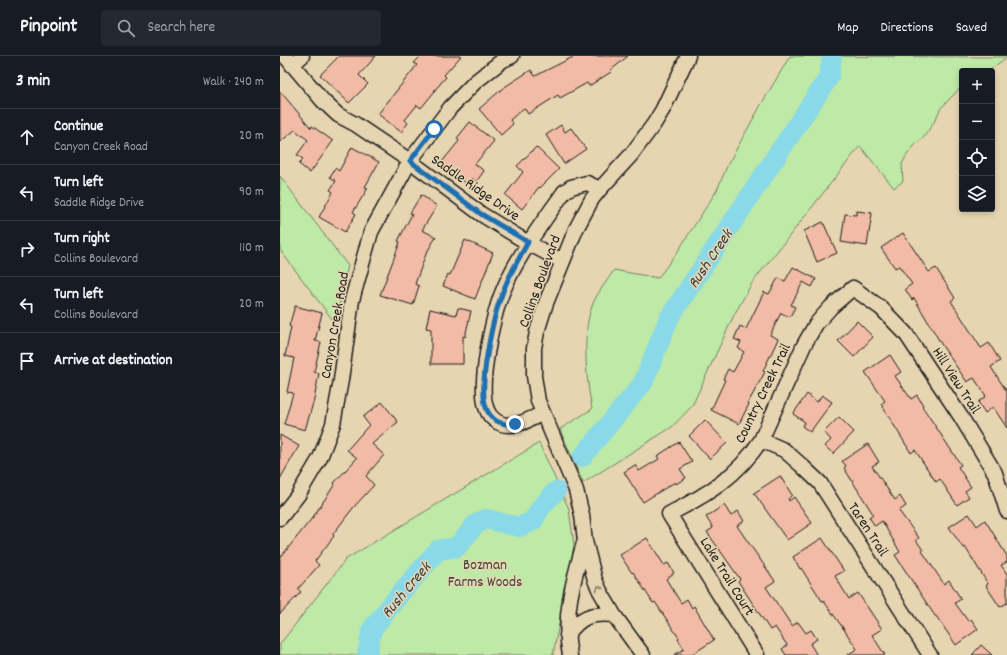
<!DOCTYPE html>
<html lang="en">
<head>
<meta charset="utf-8">
<style>
	body { margin:0; font-family:Dekko,sans-serif; background:#242831; color:#f1f3f6 }
	.controls { position:absolute; right:12px; top:12px; display:grid; overflow:hidden; border-radius:4px; box-shadow:0 2px 6px #0003 }
	.controls button { width:36px; height:36px; display:grid; place-items:center; padding:0; border:0; border-bottom:1px solid #363941; background:#171b24; color:#f1f3f6; font:20px sans-serif }
	.stop { position:absolute; width:12px; height:12px; margin:-9px; border:3px solid #1f6fb2; border-radius:50%; background:#fff }
	.stop.end { background:#1f6fb2; border-color:#fff; box-shadow:0 1px 4px #0008 }
	.list { margin:0; padding:0; list-style:none }
	h2 { display:flex; justify-content:space-between; align-items:center; height:52px; margin:0; padding:0 16px; font-size:17px }
	h2 small { font-size:13px; font-weight:400; color:#9ea1a6 }
	.list li { display:grid; grid-template-columns:26px 1fr auto; gap:12px; align-items:center; box-sizing:border-box; height:56px; padding:0 16px; border-top:1px solid #363941 }
	.list b { display:block; font-size:15px; white-space:nowrap }
	.list p { margin:0; font-size:13px; white-space:nowrap; color:#9ea1a6 }
	.list em { font-size:13px; font-style:normal; color:#9ea1a6 }
	.icon { flex:none; width:22px; height:22px; fill:none; stroke:currentColor; stroke-width:2; stroke-linecap:round; stroke-linejoin:round }
	.map { position:relative; flex:none; width:727px; height:599px; overflow:hidden }
	header { display:flex; align-items:center; gap:24px; box-sizing:border-box; height:56px; padding:0 20px; background:#171b24; border-bottom:1px solid #363941 }
	header strong { font-size:19px }
	nav { display:flex; gap:22px; margin-inline-start:auto; font-size:14px }
	.search { width:280px; height:36px; background:#242831; display:flex; align-items:center; gap:10px; box-sizing:border-box; padding:0 14px; border-radius:4px; color:#9ea1a6; font-size:15px }
	main { display:flex }
	aside { flex:1; background:#171b24 }
	.map>svg:first-child { display:block }
	.green { fill:#bee9a6; stroke:#6d8261 }
	.lines { fill:none; stroke-linecap:round; stroke-linejoin:round }
	.river { stroke:#8ad9e8; stroke-width:20 }
	.building { fill:#f2bba6; stroke:#1c1c1c }
	.minor-casing { stroke:#1c1c1c; stroke-width:17 }
	.minor { stroke:#e7d5b2; stroke-width:14 }
	.oneway { stroke:#8c826e }
	.route { stroke:#1f6fb2; stroke-width:5 }
	.labels { text-anchor:middle; stroke-width:3; stroke-linejoin:round; paint-order:stroke }
	.street-label { font-size:15px; fill:#1c1c1c; stroke:#e7d5b2 }
	.park-label { font-size:15px; fill:#3c4538; stroke:#e7d5b2 }
	.water-label { font-size:16px; font-style:italic; fill:#324245; stroke:#e7d5b2 }
</style>
</head>
<body>
<header>
<strong>Pinpoint</strong>
<div class="search"><svg class="icon" aria-label="search" viewBox="0 0 24 24"><circle cx="10" cy="10" r="6"/><path d="M15 15l6 6"/></svg>Search here</div>
<nav><a>Map</a><a>Directions</a><a>Saved</a></nav>
</header>
<main>
<aside>
<h2>3 min<small>Walk · 240 m</small></h2>
<ul class="list">
<li><svg class="icon" aria-label="ahead" viewBox="0 0 24 24"><path d="M12 20V5M6 11l6-6 6 6"/></svg><div><b>Continue</b><p>Canyon Creek Road</p></div><em>20 m</em></li>
<li><svg class="icon" aria-label="left" viewBox="0 0 24 24"><path d="M17 20v-9H6M10 6l-5 5 5 5"/></svg><div><b>Turn left</b><p>Saddle Ridge Drive</p></div><em>90 m</em></li>
<li><svg class="icon" aria-label="right" viewBox="0 0 24 24"><path d="M7 20v-9h11M14 6l5 5-5 5"/></svg><div><b>Turn right</b><p>Collins Boulevard</p></div><em>110 m</em></li>
<li><svg class="icon" aria-label="left" viewBox="0 0 24 24"><path d="M17 20v-9H6M10 6l-5 5 5 5"/></svg><div><b>Turn left</b><p>Collins Boulevard</p></div><em>20 m</em></li>
<li><svg class="icon" aria-label="arrive" viewBox="0 0 24 24"><path d="M6 21V4h12l-3 4 3 4H6"/></svg><div><b>Arrive at destination</b></div></li>
</ul>
</aside>
<div class="map">
<svg width="727" height="599" viewBox="0 0 727 599">
	<rect width="100%" height="100%" fill="#e7d5b2"/>
	<filter id="ink" filterUnits="userSpaceOnUse"><feTurbulence type="fractalNoise" baseFrequency=".025" numOctaves="2"/><feDisplacementMap in="SourceGraphic" scale="8" xChannelSelector="R" yChannelSelector="G"/><feConvolveMatrix kernelMatrix="1 2 1 2 8 2 1 2 1" color-interpolation-filters="sRGB"/></filter>
	<g filter="url(#ink)">
		<path class="green" d="M510,0l217,1 -19,14h-26v15l-21,22 -7,14 -10,15 -9,8 -8,10 -5,9 1,17 -9,7 -34,-42 -51,65 -57,72 -18,32 -42,91 -20,21 -89,56 -23,-54 32,-20c-6,-30 -11,-80 2,-108 5,-11 14,-21 20,-31l44,8 20,-27 39,-61 11,-26 34,-61z
			M0,120l68,90 -13,57 -55,-73z
			M259,387l30,66 5,36 -21,110h-273v-11l66,-85z"/>
		<g class="lines">
			<path class="river" d="M302,401l61,-74 26,-65 160,-241 3,-21
				M87,599l5,-26 27,-34 39,-45 19,-3 19,-23 10,-5 33,8 14,-6 8,-14 15,-16"/>
		</g>
		<path class="building" d="M59,0h37l-17,19 9,9 -19,19 -29,-28z
			M141,0h40l-17,19 2,2 -12,14h1l-14,17 -4,-3 -12,15 3,3 -7,9 -23,-18 39,-49 -3,-2z
			M295,0h53l-18,15 1,1 -22,14 -2,-3 -27,15 -2,-3 -30,19 -4,-6 -14,12 3,4 -12,11 -22,-26 24,-21 28,-18 4,6z
			M0,35l31,37 1,-2 21,15 -23,32 -11,-9 4,-5 -6,-4 11,-15 -13,-10 -15,12z
			M190,66l24,19 -19,23 9,7 -8,11 -4,-4 -5,6 -26,-21 18,-22 -2,-3z
			M281,69l4,7 6,-4 15,21 -22,15 -18,-29z
			M72,91l27,15 -14,25 3,1 -15,24 3,2 -11,18 -26,-15 14,-25 -3,-2 6,-9 -6,-4 5,-9 4,3z
			M256,91l23,22 -19,19 -1,-1 -17,22 -17,-14 18,-23 -6,-6z
			M141,139l16,11 -15,24 14,7 -10,17 -11,30 4,2 -6,19 -33,-10 20,-53 -2,-1 14,-27 -2,-1z
			M577,155l15,2 -5,33 -26,-4 4,-28 11,1z
			M543,166l14,31 -20,9 -13,-31z
			M623,177l26,39 7,-4 19,30 -4,3 30,47 8,-5 11,18 -9,6 16,25v36l-14,-21 -8,6 -7,-11 8,-6 -12,-18 -7,4 -24,-35 -29,-49 -2,2 -7,-11 7,-5 -13,-18 -4,2 -14,-20z
			M185,184l28,13 -18,46 -32,-13 5,-12 2,1z
			M513,211l23,12 -4,8 -9,-5 -12,23 4,2 -5,10 -9,-4 -11,22 8,4 -15,32 2,1 -17,31 1,1 -10,20 -28,-14 14,-30 -2,-1 5,-10 5,3 11,-20 -6,-4 3,-6 -7,-3 6,-13 6,3 18,-37 5,2 9,-16 7,3z
			M15,250l27,7 -7,28 6,1 -7,30 5,1 -5,27 -9,30 -21,-6 9,-31 -6,-1 7,-34 -9,-2 6,-29 -2,-1z
			M178,252l13,3 -6,26 -2,-1v28h-32v-35l-5,-1 4,-19 26,6z
			M577,265l16,16 -19,20 -16,-16z
			M610,299l11,17 -6,4 16,23 6,-4 6,10 -1,1 39,59 -3,2 13,20 -6,4 4,6 -12,8 -17,-26 -4,3 -21,-32 -4,3 -30,-49 4,-3 -20,-29z
			M527,338l10,8 5,-7 10,7 -22,30 -8,-6 3,-4 -12,-8z
			M102,346l16,20 -26,22 12,11 -18,21 8,9 -21,23 -20,26 1,2 -19,25 4,4 -21,24 3,3 -21,22v-56l33,-41 22,-33 -1,-1 23,-25 -10,-8 22,-25 -6,-8z
			M559,361l15,15 -21,22 -8,-8 6,-6 -7,-8z
			M425,364l22,23 -17,16 -21,-23z
			M0,379l19,11 -19,33z
			M399,386l13,20 -12,7 6,9 -10,6 -1,-2 -32,20 -19,-30 11,-7 4,6 20,-12 -2,-3z
			M588,388l11,18 -7,4 23,34 5,-4 6,10 -7,5 20,27 -3,2 7,10 -1,1 22,33 5,-4 12,19 -6,4 13,18 3,-2 7,10 -22,16 -20,-29h-1l-40,-61 5,-3 -18,-31 -7,5 -6,-9 4,-3 -29,-46 2,-2 -4,-5z
			M500,420l12,19 -4,4 1,2 5,-4 18,26 -25,17 -33,-47z
			M444,449l7,11 7,-5 6,10 -7,5 38,55 -9,6 26,39 6,-4 8,11 5,-3 6,9 -7,5 7,11h-31l-4,-6 5,-4 -12,-18 -5,3 -32,-49 2,-2 -33,-47 6,-4 -7,-11z
			M689,458l8,12 8,-6 22,36v6l-6,3 6,9v29l-7,4 -14,-21 2,-2 -23,-37 -2,1 -14,-21z
			M367,482l17,27 4,-2 6,10 -8,6 15,24 6,-4 5,9 2,-2 20,34 -23,15h-17l10,-6 -6,-10 1,-1 -24,-36 -2,1 -20,-31 -1,1 -12,-18z
			M542,482l22,33 -9,5 14,23 9,-6 24,36 -10,6 13,20h-38l10,-6 -14,-21 -20,-28 -1,1 -21,-33 -1,1 -7,-12z
			M701,589l11,10h-20z"/>
		<g class="lines">
			<defs>
				<path id="minor" d="M5,0l38,45 15,14 17,9 55,37 71,53 47,29 34,18
					M12,9l10,-9
					M262,358c-10,4 -23,12 -34,11 -9,0 -18,-7 -21,-15 -10,-23 6,-94 15,-117 15,-37 39,-68 62,-101l7,-5 16,-4 13,6
					M481,384l23,10 17,15 19,18 110,172
					M0,462l18,-23 22,-37 13,-34 8,-44 11,-80 19,-68 39,-71 40,-53 25,-26 28,-22 9,-4
					M287,579c14,-19 24,-22 47,-20
					M290,599c-8,-37 4,-77 14,-112
					M363,599l-29,-40 -14,-24 -5,-11 -10,-39 -3,-26 -6,-25 -38,-89 -4,-25v-28l3,-16 9,-29 30,-74 16,-30 8,-10 31,-34 23,-31 9,-15 25,-53
					M477,599l-88,-141c38,-19 69,-38 92,-74l43,-95 12,-21 15,-17 22,-19 28,20 25,26 55,83 34,56 12,38"/>
			</defs>
			<use href="#minor" class="minor-casing"/>
			<use href="#minor" class="minor"/>
		</g>
		<defs><path id="oneway-chevron" d="M-2-3.5L2.5 0L-2 3.5" fill="none" stroke-width="1.6" stroke-linecap="round" stroke-linejoin="round"/></defs>
		<use class="oneway" href="#oneway-chevron" transform="translate(319 532) rotate(-114)"/>
	</g>
	<g class="lines" filter="url(#ink)">
		<path class="route" d="M154,73l-24,32 71,53 47,28c-9,17 -20,34 -26,52 -9,23 -25,95 -15,116 5,11 16,16 28,14"/>
	</g>
	<g class="labels">
		<g class="street-label">
			<text transform="translate(196 131) rotate(35)" y="5">Saddle Ridge Drive</text>
			<text transform="translate(259 225) rotate(-70)" y="5">Collins Boulevard</text>
			<text transform="translate(54 269) rotate(-80)" y="5">Canyon Creek Road</text>
			<text transform="translate(677 324) rotate(57)" y="5">Hill View Trail</text>
			<text transform="translate(482 337) rotate(-64)" y="5">Country Creek Trail</text>
			<text transform="translate(589 473) rotate(57)" y="5">Taren Trail</text>
			<text transform="translate(448 520) rotate(58)" y="5">Lake Trail Court</text>
		</g>
		<g class="park-label">
			<text x="205" y="513">Bozman<tspan x="205" dy="17">Farms Woods</tspan></text>
		</g>
		<g class="water-label">
			<text transform="translate(429 202) rotate(-56)" y="6">Rush Creek</text>
			<text transform="translate(125 533) rotate(-50)" y="6">Rush Creek</text>
		</g>
	</g>
</svg>
<div class="controls">
<button>+</button>
<button>−</button>
<button><svg class="icon" aria-label="locate" viewBox="0 0 24 24"><circle cx="12" cy="12" r="6"/><path d="M12 2v4M12 18v4M2 12h4M18 12h4"/></svg></button>
<button><svg class="icon" aria-label="layers" viewBox="0 0 24 24"><path d="M12 4l9 5-9 5-9-5zM3 14l9 5 9-5"/></svg></button>
</div>
<div class="stop" style="left:154px;top:73px"></div>
<div class="stop end" style="left:235px;top:368px"></div>
</div>
</main>
</body>
</html>
